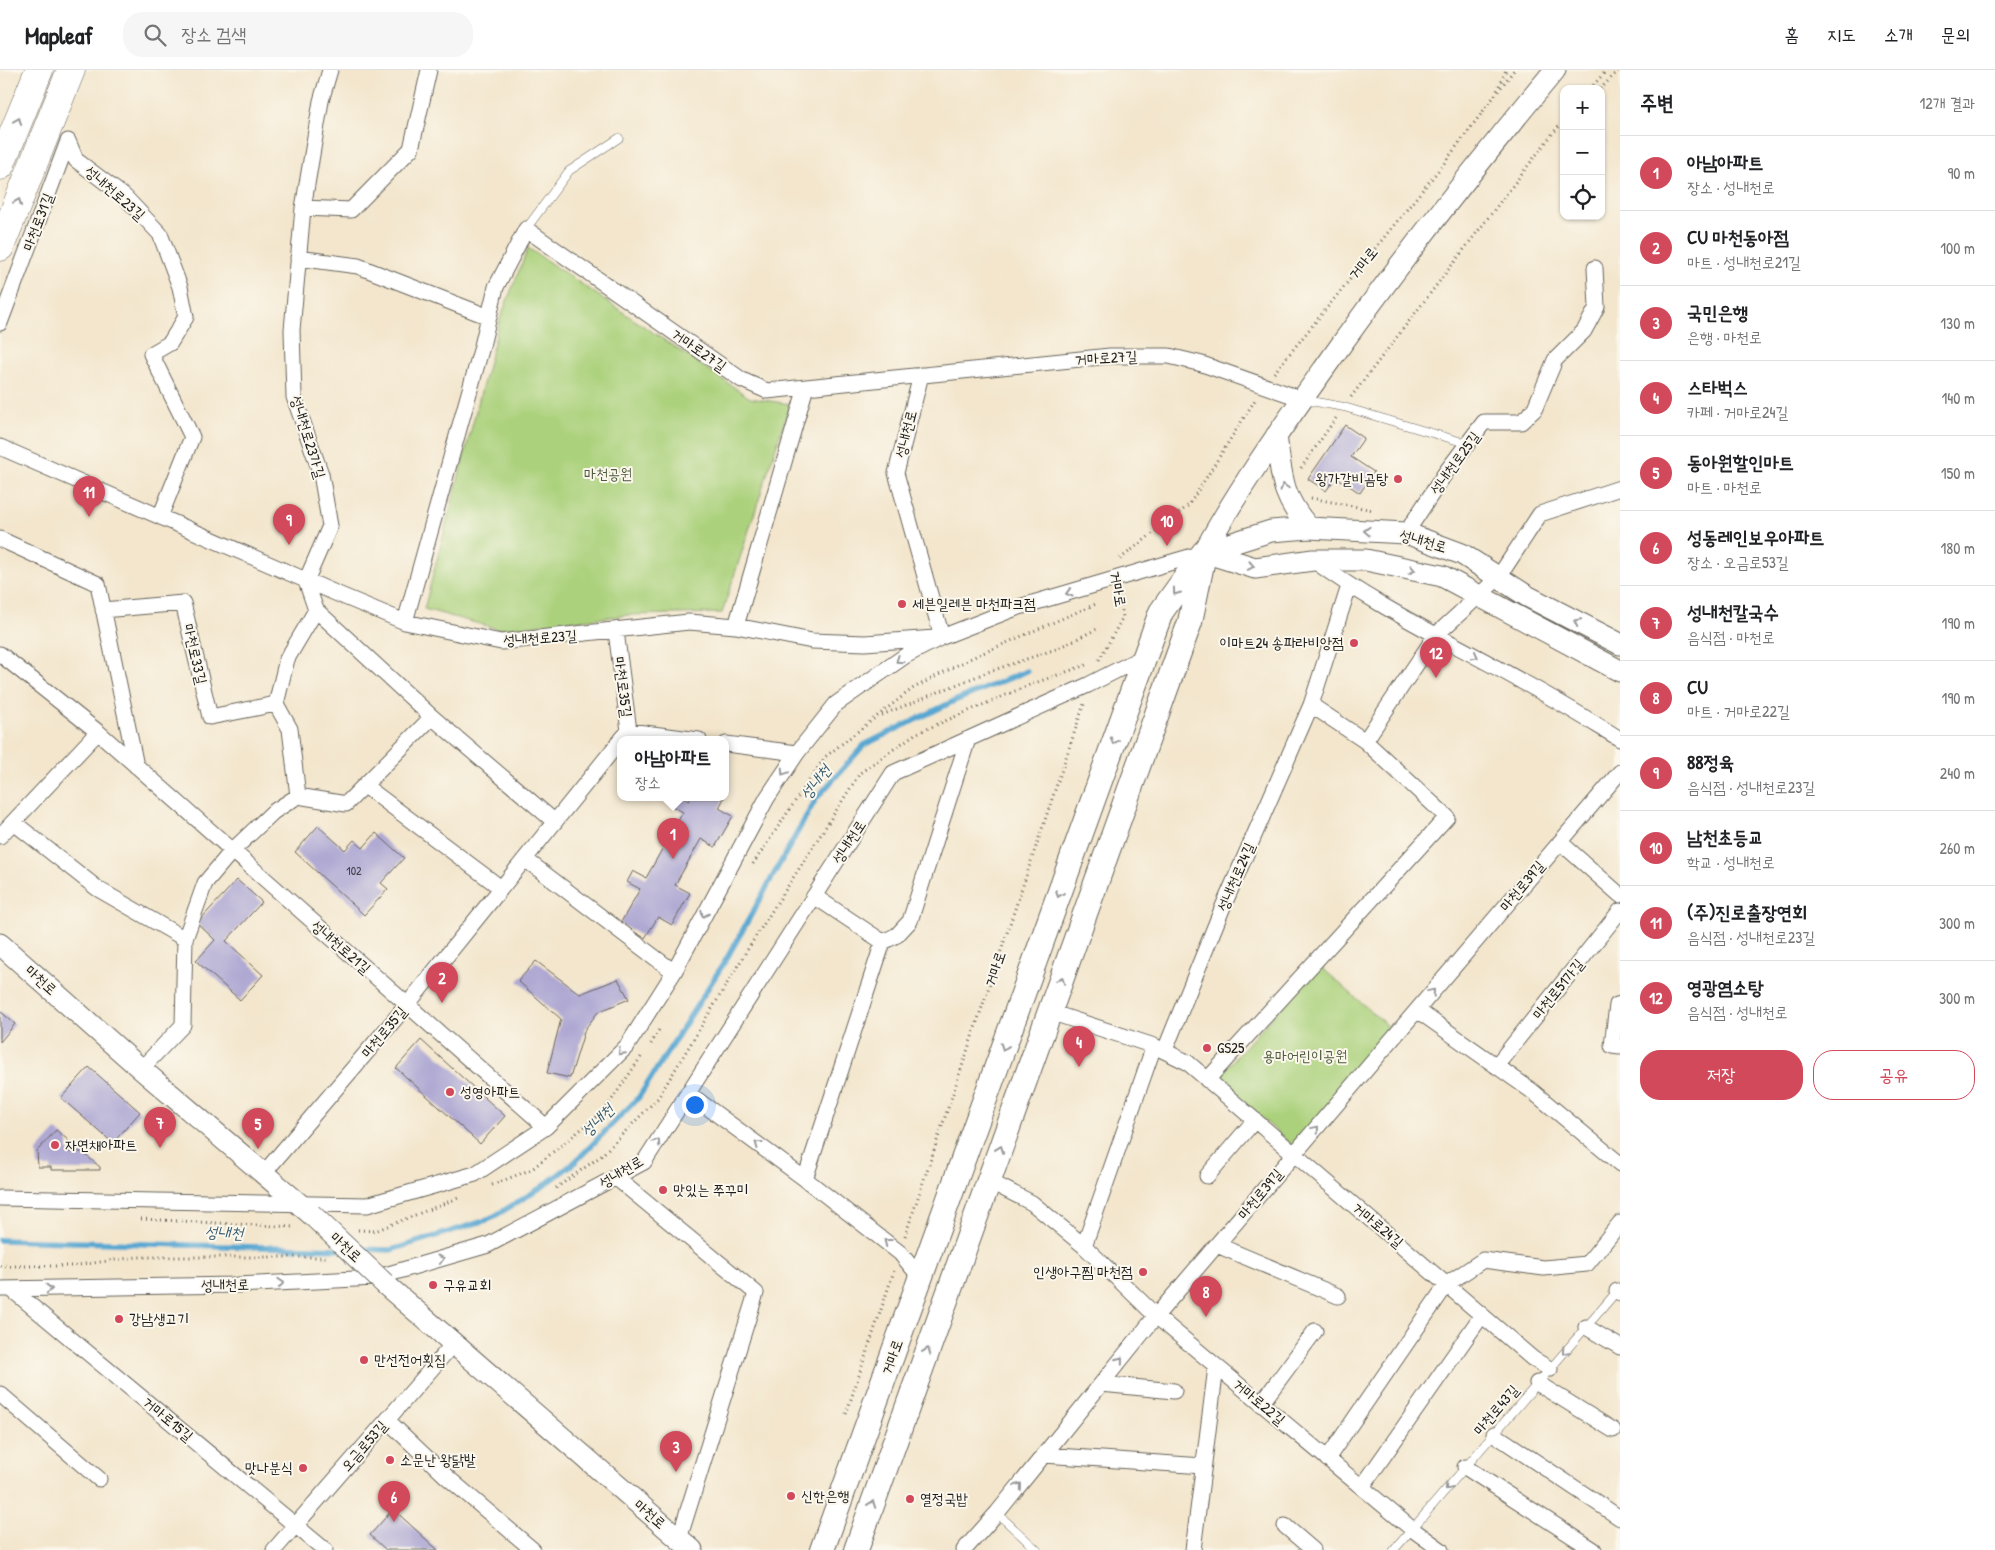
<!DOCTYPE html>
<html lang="ko">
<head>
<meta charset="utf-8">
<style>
	body { margin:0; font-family:"Patrick Hand","Poor Story",sans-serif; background:#f6f6f6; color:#202124 }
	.controls { position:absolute; right:15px; top:15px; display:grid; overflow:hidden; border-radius:10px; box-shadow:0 1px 4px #0004 }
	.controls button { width:45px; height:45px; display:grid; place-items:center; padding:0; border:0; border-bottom:1px solid #e0e0e0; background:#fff; color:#202124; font:25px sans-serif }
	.you { position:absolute; left:694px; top:1034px; width:18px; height:18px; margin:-12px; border:4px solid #fff; border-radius:50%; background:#1a73e8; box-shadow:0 0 0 8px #1a73e833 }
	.badge { display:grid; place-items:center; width:32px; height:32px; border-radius:50%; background:#d1495b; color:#fff; font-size:16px; font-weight:700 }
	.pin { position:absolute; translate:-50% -41px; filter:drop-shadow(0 1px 2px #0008) }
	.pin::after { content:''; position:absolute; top:26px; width:18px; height:15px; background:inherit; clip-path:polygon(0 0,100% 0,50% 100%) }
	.popup { position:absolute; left:617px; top:666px; width:112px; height:65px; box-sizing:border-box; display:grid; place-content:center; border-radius:10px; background:#fff; filter:drop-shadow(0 1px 4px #0005); font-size:16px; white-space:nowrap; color:#757577 }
	.popup b { font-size:19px; color:#202124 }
	.popup::after { content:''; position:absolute; left:50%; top:100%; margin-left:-10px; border:10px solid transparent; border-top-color:#fff }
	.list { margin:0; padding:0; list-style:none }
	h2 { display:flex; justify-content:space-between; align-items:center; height:65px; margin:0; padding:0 20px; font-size:21px }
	h2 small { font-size:16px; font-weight:400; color:#757577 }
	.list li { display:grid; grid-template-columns:32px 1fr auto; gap:15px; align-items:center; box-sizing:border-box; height:75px; padding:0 20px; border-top:1px solid #e0e0e0 }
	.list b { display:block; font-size:19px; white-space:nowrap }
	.list p { margin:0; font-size:16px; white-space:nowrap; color:#757577 }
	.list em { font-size:16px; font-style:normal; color:#757577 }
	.actions { display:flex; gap:10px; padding:15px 20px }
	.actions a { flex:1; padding:11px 0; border:1px solid #d1495b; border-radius:20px; text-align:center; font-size:18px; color:#d1495b }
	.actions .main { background:#d1495b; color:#fff }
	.icon { flex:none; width:28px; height:28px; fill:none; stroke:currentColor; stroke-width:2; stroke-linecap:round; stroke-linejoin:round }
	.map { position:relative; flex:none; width:1620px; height:1480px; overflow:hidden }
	header { display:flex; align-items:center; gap:30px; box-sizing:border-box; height:70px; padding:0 25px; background:#fff; border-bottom:1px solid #e0e0e0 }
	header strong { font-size:24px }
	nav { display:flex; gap:28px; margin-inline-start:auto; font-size:18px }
	.search { width:350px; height:45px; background:#f6f6f6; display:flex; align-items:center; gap:12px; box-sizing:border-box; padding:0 18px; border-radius:20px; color:#757577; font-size:19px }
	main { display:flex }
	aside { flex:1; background:#fff }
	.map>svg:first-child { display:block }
	.green { fill:#abd17b; stroke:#64764c }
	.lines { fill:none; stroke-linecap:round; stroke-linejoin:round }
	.stream { stroke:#58a7d2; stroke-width:5.5 }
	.building { fill:#aea8d3 }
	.lane-casing { stroke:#67635a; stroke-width:9 }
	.street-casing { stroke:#67635a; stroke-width:17 }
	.secondary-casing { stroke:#67635a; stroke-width:23 }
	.primary-casing { stroke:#67635a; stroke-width:26 }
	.highway-casing { stroke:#67635a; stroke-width:29 }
	.path { stroke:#67635a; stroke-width:3; stroke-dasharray:1 4; stroke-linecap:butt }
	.lane { stroke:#fff; stroke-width:8 }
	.street { stroke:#fff; stroke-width:15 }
	.secondary { stroke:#fff; stroke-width:21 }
	.primary { stroke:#fff; stroke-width:24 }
	.highway { stroke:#fff; stroke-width:28 }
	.secondary-bridge-casing { stroke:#67635a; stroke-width:23; stroke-linecap:butt }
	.secondary-bridge { stroke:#fff; stroke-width:21 }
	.oneway { stroke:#999 }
	.poi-dot { fill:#d1495b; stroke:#fbf7ec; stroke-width:2 }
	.labels { text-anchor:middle; stroke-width:4; stroke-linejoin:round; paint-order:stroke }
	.number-label { font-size:12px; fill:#403f4a }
	.street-label { font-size:15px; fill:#1c1c1c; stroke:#fbf7ec }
	.park-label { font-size:15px; fill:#4e5b3d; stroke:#fbf7ec }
	.poi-label { font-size:15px; fill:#1c1c1c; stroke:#fbf7ec; text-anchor:start }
	.water-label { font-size:16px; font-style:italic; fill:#375b6e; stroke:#fbf7ec }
</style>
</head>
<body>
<header>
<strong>Mapleaf</strong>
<div class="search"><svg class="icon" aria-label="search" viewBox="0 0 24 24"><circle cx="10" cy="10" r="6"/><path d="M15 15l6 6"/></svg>장소 검색</div>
<nav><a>홈</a><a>지도</a><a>소개</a><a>문의</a></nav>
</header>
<main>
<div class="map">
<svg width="1620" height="1480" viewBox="0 0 1620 1480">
	<rect width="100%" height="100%" fill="#fbf7ec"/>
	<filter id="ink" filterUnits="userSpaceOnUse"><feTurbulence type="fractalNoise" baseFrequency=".02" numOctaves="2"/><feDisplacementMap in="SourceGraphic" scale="10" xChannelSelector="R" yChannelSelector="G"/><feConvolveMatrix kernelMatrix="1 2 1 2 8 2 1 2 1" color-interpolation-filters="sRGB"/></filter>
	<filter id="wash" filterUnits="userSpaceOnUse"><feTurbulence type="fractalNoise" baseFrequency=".0096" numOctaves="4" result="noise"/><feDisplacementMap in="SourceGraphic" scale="20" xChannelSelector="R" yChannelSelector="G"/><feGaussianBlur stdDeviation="1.12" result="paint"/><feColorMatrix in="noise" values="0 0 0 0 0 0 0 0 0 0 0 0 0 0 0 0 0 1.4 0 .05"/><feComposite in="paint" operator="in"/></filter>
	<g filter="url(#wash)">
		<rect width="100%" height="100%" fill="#f3e6cd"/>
		<path class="green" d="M528,178l222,150 40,6 -68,209 -93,2 -131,14 -74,-20 77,-293z
			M1319,895l74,66 -101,114 -75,-67z"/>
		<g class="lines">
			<path class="stream" d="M0,1170l339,9
				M359,1179l32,1 99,-31 52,-32 33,-25 64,-65 88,-139 89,-159 48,-54 88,-43 75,-31"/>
		</g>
		<g id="blocks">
			<path class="building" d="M1345,355l19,13 -13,19 23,15 -14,21 -24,-16 -10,14 -18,-12z
				M675,728h8l6,3 2,-3h33l-5,10 14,8 -18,31 -14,-8 -26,46 15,8 -18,32 -14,-8 -13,21 -25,-14 20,-35 -13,-7 6,-11 13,7 37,-66 -13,-7z
				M318,756l27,24 9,-10 9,8 13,-15 28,25 -23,25 7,6 -24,26 -69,-63z
				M237,810l25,22 -36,39 37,34 -23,25 -44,-39 19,-21 -18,-17z
				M536,891l44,33 38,-15 11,20 -31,13 -13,17 -15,49 -23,-5 14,-54 -43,-38z
				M0,941l15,13 -15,18z
				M421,970l84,76 -25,28 -84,-76z
				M89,997l51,45 -27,31 -52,-45z
				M56,1060l12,10v12h14l18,15v3h-49v-3h-13l-1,-16z
				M393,1439l45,41h-52l-16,-15z"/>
		</g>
	</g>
	<g filter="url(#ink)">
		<use href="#blocks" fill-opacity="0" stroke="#67635a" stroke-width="1"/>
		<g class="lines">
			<defs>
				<path id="lane" d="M526,159l43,-58 50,-33
					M1305,330l39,7 125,37
					M997,1443l40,37
					M1394,1480l225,-261"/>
				<path id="street" d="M330,0l-9,31 -18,107 48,2 60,-61 18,-79
					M303,138l-11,122 2,67 27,77 9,52 -24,55 10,29 116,107 123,105
					M298,188l60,8 131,51
					M0,253l68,-182 8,19 49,37 35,37 20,53 6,30 -16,26 -19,11 41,83 -32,80
					M921,305l-25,98 46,164
					M0,377l333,145 72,30 96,20 188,-20 47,4 76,15 53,2 70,-5
					M1406,463l40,-61 38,-50h37l13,-12 21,-50 29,-29 13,-24 -2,-39
					M0,469l98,45 38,182
					M1313,490c65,48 137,81 208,121 34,18 66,38 99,58
					M103,540l80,-7 27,114 66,-13
					M405,552l76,-272 15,-63 30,-58 216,151 25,11 343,-35h59l33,8 100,35
					M736,556l70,-239
					M616,561l13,100 -8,9
					M0,584l98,78 448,395
					M629,661l70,9
					M1365,671l71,-106 62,-57 42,-64 80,-26
					M726,674l71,9
					M365,716l136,102
					M298,726l-8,-67 -14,-25 11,-45 29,-49
					M13,752l85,67 87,50
					M0,766l98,-104
					M1560,772l60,53
					M525,789l149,113
					M814,826l69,46
					M1620,934l-3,1 -5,41 8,1
					M1417,940l115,81 88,73
					M1050,942l104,34 33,16 346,297 17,10
					M1165,980l57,-141 89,-204 38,-119
					M1496,996l124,-155
					M141,999l42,-44 2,-86 20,-56 27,-32 41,-39 25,-16 48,8 86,-87
					M1207,1010l240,-263 -82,-76 -54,-36
					M688,1023l117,86 95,74 20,24
					M264,1103l143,-168 213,-264
					M1207,1106l48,-56
					M615,1107l141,116 -77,246
					M805,1109l78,-237 14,-7 13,-14 58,-182
					M989,1111l43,22 52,43 72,70 256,213 29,21
					M0,1128l367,7 108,-31 71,-47 81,-81 47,-74 93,-174 30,-45 39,-49 69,-48 37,-19 74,-29 187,-55
					M1217,1175l121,51
					M1084,1176l70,-200
					M0,1219l237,-4 138,-7 113,-33 156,-83 249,-389 195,-88 57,-29
					M11,1219l314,261
					M1617,1221l3,2
					M1586,1257l34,20
					M1537,1313l76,47
					M1101,1314l73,7
					M0,1324l99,85
					M1261,1334l54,-73
					M387,1350l60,57 86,73
					M1494,1364l126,84
					M1044,1385l159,11
					M1327,1389l120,-175 36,-24 61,8 43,-4 33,-41
					M1465,1397l129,83
					M1362,1417l120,-172
					M1285,1456l28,24
					M274,1480l180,-207
					M964,1480l33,-37 159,-197 464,-544
					M1193,1480l23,-183"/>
				<path id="secondary" d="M1276,366c6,41 5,60 33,92
					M1204,482c35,-65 79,-126 122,-186 72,-102 149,-200 229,-296
					M1204,482l67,-21 38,-3 97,5 56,21 65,42 93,48
					M1204,482l51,16 58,-8h53l76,16 178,95
					M0,874l141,125 170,145
					M386,1215l306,265"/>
				<path id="primary" d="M822,1480l339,-938 43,-60
					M856,1480l334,-928 13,-63"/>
				<path id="highway" d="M0,96l39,-96
					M0,177l71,-177"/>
			</defs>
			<use href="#lane" class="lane-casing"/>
			<use href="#street" class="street-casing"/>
			<use href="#secondary" class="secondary-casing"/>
			<use href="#primary" class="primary-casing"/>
			<use href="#highway" class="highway-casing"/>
			<path class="path" d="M1590,19l17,-19
				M1600,19l19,-19
				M1495,25l11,-25
				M1274,303l168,-207 72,-96
				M1351,327l202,-264 11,-12
				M1301,398l35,-50
				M1311,428l62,12
				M1120,489l69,-54 66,-105
				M1099,590l24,-43 -4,-23
				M882,645l103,-42 71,-24 43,-21
				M753,794l72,-107 87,-68 55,-29 131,-57
				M651,974l8,-14
				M492,1115l40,-16 72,-58 37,-54
				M556,1118l45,-32 57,-58 93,-154 109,-171 55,-39 114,-49 57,-20
				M141,1149l153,8
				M358,1160l17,1 83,-33
				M905,1166l179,-532
				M0,1196h71l66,-9h192
				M846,1344l48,-143"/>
			<use href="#lane" class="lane"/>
			<use href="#street" class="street"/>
			<use href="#secondary" class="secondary"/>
			<use href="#primary" class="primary"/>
			<use href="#highway" class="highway"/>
			<defs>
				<path id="secondary-bridge" d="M311,1144l75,71"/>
			</defs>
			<use href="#secondary-bridge" class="secondary-bridge-casing"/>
			<use href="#secondary-bridge" class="secondary-bridge"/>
		</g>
		<defs><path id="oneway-chevron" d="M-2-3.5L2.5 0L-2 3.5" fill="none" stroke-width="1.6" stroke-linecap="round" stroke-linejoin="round" transform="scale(1.25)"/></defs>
		<g class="oneway">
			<use href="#oneway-chevron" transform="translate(18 51) rotate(-68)"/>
			<use href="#oneway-chevron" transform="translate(18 132) rotate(-68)"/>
			<use href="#oneway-chevron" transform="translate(1284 417) rotate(-106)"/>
			<use href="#oneway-chevron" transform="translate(1367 461) rotate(-177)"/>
			<use href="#oneway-chevron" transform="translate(1251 496) rotate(11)"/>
			<use href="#oneway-chevron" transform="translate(1412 500) rotate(12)"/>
			<use href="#oneway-chevron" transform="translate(1176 522) rotate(126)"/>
			<use href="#oneway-chevron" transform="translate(1069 523) rotate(164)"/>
			<use href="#oneway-chevron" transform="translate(1577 552) rotate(-153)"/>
			<use href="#oneway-chevron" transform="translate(1475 586) rotate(29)"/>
			<use href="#oneway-chevron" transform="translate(899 590) rotate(146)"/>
			<use href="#oneway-chevron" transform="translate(1114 671) rotate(110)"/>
			<use href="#oneway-chevron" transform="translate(784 702) rotate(124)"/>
			<use href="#oneway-chevron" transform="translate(1059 824) rotate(110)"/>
			<use href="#oneway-chevron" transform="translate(704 844) rotate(117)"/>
			<use href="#oneway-chevron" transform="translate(1061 910) rotate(-70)"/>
			<use href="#oneway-chevron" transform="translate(1432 922) rotate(-50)"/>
			<use href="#oneway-chevron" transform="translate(1004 977) rotate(110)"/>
			<use href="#oneway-chevron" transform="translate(621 982) rotate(135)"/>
			<use href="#oneway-chevron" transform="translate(1316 1059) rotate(-50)"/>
			<use href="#oneway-chevron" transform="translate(657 1072) rotate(-57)"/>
			<use href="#oneway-chevron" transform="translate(758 1074) rotate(-144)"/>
			<use href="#oneway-chevron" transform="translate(1000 1079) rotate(-70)"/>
			<use href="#oneway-chevron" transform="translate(887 1172) rotate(-142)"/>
			<use href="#oneway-chevron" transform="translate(441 1189) rotate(-16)"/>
			<use href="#oneway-chevron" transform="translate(281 1213) rotate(-3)"/>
			<use href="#oneway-chevron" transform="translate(49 1219) rotate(-1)"/>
			<use href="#oneway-chevron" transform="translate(927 1281) rotate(-70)"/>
			<use href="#oneway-chevron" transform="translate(1565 1281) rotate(131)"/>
			<use href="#oneway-chevron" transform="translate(1120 1290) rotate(-51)"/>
			<use href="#oneway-chevron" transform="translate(1019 1416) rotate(-51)"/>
			<use href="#oneway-chevron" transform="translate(1448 1417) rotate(131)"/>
			<use href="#oneway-chevron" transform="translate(872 1434) rotate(-70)"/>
		</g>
	</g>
	<g class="poi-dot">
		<circle cx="1398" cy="409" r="5"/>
		<circle cx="902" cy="534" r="5"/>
		<circle cx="1354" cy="573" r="5"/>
		<circle cx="1207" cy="978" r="5"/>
		<circle cx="450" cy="1022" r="5"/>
		<circle cx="55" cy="1075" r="5"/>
		<circle cx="663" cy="1120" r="5"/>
		<circle cx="1143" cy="1202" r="5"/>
		<circle cx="433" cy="1215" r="5"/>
		<circle cx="119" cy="1249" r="5"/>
		<circle cx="364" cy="1290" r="5"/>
		<circle cx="390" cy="1390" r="5"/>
		<circle cx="303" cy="1398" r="5"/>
		<circle cx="791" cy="1426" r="5"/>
		<circle cx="910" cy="1429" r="5"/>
	</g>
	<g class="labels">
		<g class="number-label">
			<text x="354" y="805">102</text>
		</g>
		<g class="street-label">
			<text transform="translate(115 123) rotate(41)" y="5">성내천로23길</text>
			<text transform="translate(38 152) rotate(-69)" y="5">마천로31길</text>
			<text transform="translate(1363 193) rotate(-51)" y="5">거마로</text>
			<text transform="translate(699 280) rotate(35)" y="5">거마로27길</text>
			<text transform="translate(1106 288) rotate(-3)" y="5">거마로27길</text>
			<text transform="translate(906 364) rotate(-76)" y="5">성내천로</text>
			<text transform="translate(308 367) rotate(73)" y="5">성내천로23가길</text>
			<text transform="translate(1455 393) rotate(-54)" y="5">성내천로25길</text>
			<text transform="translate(1423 471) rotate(16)" y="5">성내천로</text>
			<text transform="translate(1118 519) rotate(80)" y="5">거마로</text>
			<text transform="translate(540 568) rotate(-4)" y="5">성내천로23길</text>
			<text transform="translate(195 584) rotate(77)" y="5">마천로33길</text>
			<text transform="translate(623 617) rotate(83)" y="5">마천로35길</text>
			<text transform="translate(849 772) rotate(-57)" y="5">성내천로</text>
			<text transform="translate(1236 807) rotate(-67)" y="5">성내천로24길</text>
			<text transform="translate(1522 816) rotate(-50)" y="5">마천로39길</text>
			<text transform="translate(341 877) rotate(41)" y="5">성내천로21길</text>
			<text transform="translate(995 899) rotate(-71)" y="5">거마로</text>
			<text transform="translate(41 910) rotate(42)" y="5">마천로</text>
			<text transform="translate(1558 919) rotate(-51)" y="5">마천로51가길</text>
			<text transform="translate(384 962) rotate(-50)" y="5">마천로35길</text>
			<text transform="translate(621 1102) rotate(-31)" y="5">성내천로</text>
			<text transform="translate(1260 1124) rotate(-50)" y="5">마천로39길</text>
			<text transform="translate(1378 1155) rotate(40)" y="5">거마로24길</text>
			<text transform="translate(346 1177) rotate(43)" y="5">마천로</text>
			<text transform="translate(225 1215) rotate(-1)" y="5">성내천로</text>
			<text transform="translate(892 1287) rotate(-70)" y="5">거마로</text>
			<text transform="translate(1259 1332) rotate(40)" y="5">거마로22길</text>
			<text transform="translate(1496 1340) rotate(-49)" y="5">마천로43길</text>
			<text transform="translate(168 1349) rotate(40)" y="5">거마로15길</text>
			<text transform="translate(364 1376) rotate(-49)" y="5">오금로53길</text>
			<text transform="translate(650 1444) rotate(41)" y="5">마천로</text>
		</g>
		<g class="park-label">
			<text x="608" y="409">마천공원</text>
			<text x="1305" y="991">용마어린이공원</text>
		</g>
		<g class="poi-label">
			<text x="1388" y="414" text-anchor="end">왕가갈비곰탕</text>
			<text x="912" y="539">세븐일레븐 마천파크점</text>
			<text x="1344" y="578" text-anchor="end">이마트24 송파라비앙점</text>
			<text x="1217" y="983">GS25</text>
			<text x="460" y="1027">성영아파트</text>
			<text x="65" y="1080">자연채아파트</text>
			<text x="673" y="1125">맛있는 쭈꾸미</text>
			<text x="1133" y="1207" text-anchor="end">인생아구찜 마천점</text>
			<text x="443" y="1220">구유교회</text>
			<text x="129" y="1254">강남생고기</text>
			<text x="374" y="1295">만선전어횟집</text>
			<text x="400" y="1395">소문난 왕닭발</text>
			<text x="293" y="1403" text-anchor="end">맛나분식</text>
			<text x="801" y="1431">신한은행</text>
			<text x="920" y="1434">열정국밥</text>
		</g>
		<g class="water-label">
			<text transform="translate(815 712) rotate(-52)" y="6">성내천</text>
			<text transform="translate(597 1050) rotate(-45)" y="6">성내천</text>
			<text transform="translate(224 1162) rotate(2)" y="6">성내천</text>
		</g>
	</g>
</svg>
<div class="controls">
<button>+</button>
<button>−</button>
<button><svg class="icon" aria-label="locate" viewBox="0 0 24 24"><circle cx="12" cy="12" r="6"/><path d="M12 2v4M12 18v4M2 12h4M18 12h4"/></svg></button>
</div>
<div class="you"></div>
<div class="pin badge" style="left:673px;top:789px">1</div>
<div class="popup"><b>아남아파트</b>장소</div>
<div class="pin badge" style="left:442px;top:933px">2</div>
<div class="pin badge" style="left:676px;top:1402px">3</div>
<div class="pin badge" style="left:1079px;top:997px">4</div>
<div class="pin badge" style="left:258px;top:1079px">5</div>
<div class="pin badge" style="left:394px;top:1452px">6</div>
<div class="pin badge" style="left:160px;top:1078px">7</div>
<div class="pin badge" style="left:1206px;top:1247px">8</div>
<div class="pin badge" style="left:289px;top:475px">9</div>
<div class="pin badge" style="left:1167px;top:476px">10</div>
<div class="pin badge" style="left:89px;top:447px">11</div>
<div class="pin badge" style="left:1436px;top:608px">12</div>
</div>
<aside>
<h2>주변<small>12개 결과</small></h2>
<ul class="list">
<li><span class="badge">1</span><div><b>아남아파트</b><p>장소 · 성내천로</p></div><em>90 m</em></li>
<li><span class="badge">2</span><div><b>CU 마천동아점</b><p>마트 · 성내천로21길</p></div><em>100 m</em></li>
<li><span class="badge">3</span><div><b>국민은행</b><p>은행 · 마천로</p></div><em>130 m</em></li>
<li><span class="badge">4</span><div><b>스타벅스</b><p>카페 · 거마로24길</p></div><em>140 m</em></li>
<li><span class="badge">5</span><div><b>동아원할인마트</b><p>마트 · 마천로</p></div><em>150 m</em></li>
<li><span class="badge">6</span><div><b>성동레인보우아파트</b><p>장소 · 오금로53길</p></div><em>180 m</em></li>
<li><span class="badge">7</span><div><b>성내천칼국수</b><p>음식점 · 마천로</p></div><em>190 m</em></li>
<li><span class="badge">8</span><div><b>CU</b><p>마트 · 거마로22길</p></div><em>190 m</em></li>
<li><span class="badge">9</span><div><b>88정육</b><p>음식점 · 성내천로23길</p></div><em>240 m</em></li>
<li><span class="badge">10</span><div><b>남천초등교</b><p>학교 · 성내천로</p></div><em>260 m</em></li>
<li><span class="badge">11</span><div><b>(주)진로출장연회</b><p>음식점 · 성내천로23길</p></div><em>300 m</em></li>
<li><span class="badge">12</span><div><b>영광염소탕</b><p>음식점 · 성내천로</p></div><em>300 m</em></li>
</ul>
<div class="actions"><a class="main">저장</a><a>공유</a></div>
</aside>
</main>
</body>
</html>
